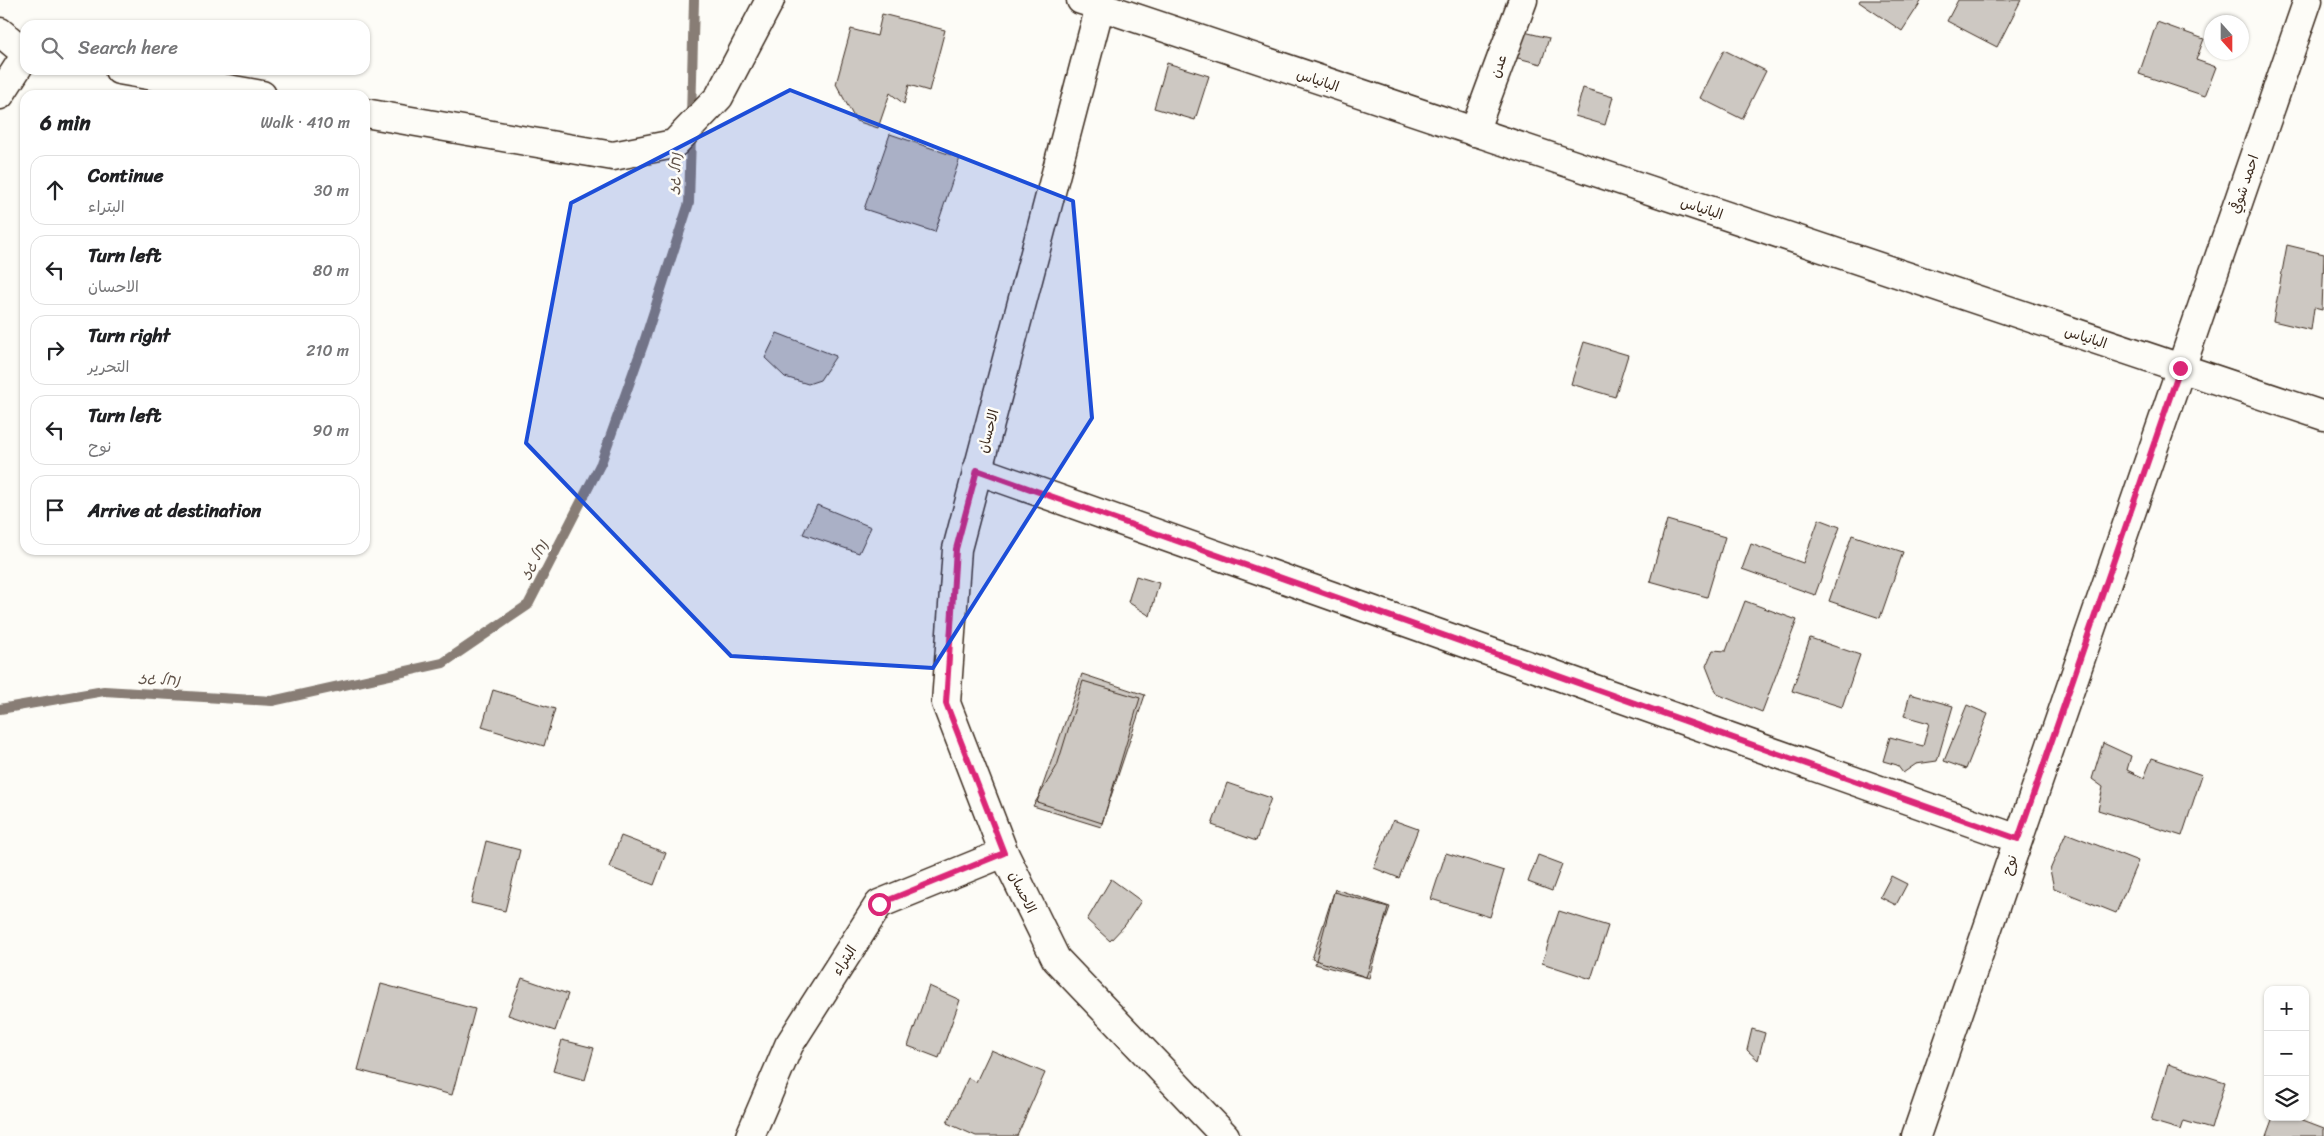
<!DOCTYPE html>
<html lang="en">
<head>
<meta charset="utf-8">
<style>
	body { margin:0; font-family:Sriracha,"Playpen Sans Arabic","Playpen Sans Hebrew",sans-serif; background:#f2f2f2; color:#202124 }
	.controls { position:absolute; right:15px; bottom:15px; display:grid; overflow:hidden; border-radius:10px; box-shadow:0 1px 4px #0004 }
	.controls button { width:45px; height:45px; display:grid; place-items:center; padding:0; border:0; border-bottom:1px solid #e0e0e0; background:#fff; color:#202124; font:25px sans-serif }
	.compass { position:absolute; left:2204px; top:15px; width:45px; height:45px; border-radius:50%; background:#fff; box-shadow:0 1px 4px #0004; rotate:159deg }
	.stop { position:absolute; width:15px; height:15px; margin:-11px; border:4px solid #db2777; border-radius:50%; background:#fff }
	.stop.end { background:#db2777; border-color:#fff; box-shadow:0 1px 5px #0008 }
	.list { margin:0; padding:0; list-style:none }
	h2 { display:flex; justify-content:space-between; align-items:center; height:65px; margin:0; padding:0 20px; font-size:21px }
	h2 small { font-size:16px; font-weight:400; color:#757577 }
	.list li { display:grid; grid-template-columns:32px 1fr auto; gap:15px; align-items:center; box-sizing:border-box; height:70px; margin:0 10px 10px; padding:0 10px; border:1px solid #e0e0e0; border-radius:15px }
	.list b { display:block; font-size:19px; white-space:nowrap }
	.list p { margin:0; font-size:16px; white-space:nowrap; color:#757577 }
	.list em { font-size:16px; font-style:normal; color:#757577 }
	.icon { flex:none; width:28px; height:28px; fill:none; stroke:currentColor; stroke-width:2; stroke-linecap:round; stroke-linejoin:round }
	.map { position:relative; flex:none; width:2324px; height:1136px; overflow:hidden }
	.search { position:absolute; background:#fff; box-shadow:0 1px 4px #0004; left:20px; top:20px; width:350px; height:55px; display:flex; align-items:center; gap:12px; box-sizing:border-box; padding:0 18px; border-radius:15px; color:#757577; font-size:19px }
	.panel { position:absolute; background:#fff; box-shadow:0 1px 4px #0004; left:20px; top:90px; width:350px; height:465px; border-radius:15px }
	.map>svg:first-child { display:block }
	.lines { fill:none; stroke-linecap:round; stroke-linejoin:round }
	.stream { stroke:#887d74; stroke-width:10 }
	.building { fill:#cdc8c2; stroke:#3b2a1e }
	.street-casing { stroke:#3b2a1e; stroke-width:31 }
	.secondary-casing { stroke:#3b2a1e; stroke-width:31 }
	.street { stroke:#fdfcf7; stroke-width:28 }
	.secondary { stroke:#fdfcf7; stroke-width:28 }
	.route { stroke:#db2777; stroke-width:6 }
	.marked { fill:#1d4ed8; fill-opacity:0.2; stroke:#1d4ed8; stroke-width:4; stroke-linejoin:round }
	.labels { text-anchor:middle; stroke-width:5; stroke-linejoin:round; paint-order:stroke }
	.street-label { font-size:14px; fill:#3b2a1e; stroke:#fdfcf7 }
	.water-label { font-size:15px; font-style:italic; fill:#615349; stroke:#fdfcf7 }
</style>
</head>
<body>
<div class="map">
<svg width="2324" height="1136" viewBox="0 0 2324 1136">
	<rect width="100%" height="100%" fill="#fdfcf7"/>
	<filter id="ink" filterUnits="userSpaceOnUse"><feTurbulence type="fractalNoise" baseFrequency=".02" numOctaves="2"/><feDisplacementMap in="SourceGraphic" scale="10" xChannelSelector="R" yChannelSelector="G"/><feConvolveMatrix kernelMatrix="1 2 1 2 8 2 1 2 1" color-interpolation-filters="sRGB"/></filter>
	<g filter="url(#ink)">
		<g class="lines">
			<path class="stream" d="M691,118l3,-118
				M0,709l104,-18 168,10 171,-38 85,-58 73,-142 43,-121 45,-139 2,-68"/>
		</g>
		<path class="building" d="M1860,0h62l-20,31 -43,-29z
			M1958,0h63l-24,47 -50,-26z
			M882,14l63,16 -16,61 -20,-6 -5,19 -14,-11 -12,35 -22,-7 -20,-37 15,-55 26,7z
			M2157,22l47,17 -8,21 20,7 -11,29 -66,-22z
			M1520,31l29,7 -8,26 -27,-7z
			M1724,50l42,21 -24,48 -42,-21z
			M1167,63l42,13 -14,44 -41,-12z
			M1583,88l30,9 -8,28 -30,-9z
			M890,134l70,24 -25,74 -71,-23z
			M2287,245l37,9 -2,56 -8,-2 -3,22 -38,-9z
			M777,333l59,23 -16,24 -12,4 -23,-7 -20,-19z
			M1584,342l44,13 -13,42 -44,-13z
			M817,505l54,22 -12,26 -56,-19z
			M1819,519l21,8 -25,68 -73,-26 9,-25 52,19z
			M1667,520l58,17 -18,60 -57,-16z
			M1852,535l51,17 -23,66 -51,-17z
			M1136,576l23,7 -9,33 -22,-14z
			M1745,601l52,19 -35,92 -45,-18 -11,-28 7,-16 13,1z
			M1810,638l50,17 -18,52 -50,-16z
			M1082,674l63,21 -43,128 -65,-21z
			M1083,681l57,17 -39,129 -68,-21 24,-40z
			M493,690l62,19 -11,37 -62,-19z
			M1910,694l43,12 -16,55 -21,3 -13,9 -6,-8 -14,-4 7,-24 33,9 6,-23 -25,-7z
			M1967,705l21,9 -22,55 -22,-8z
			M2103,743l28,13 -4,14 17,8 8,-20 50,17 -20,61 -84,-26 5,-23 -11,-8z
			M1227,783l44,15 -15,43 -44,-16z
			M1393,820l25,9 -19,49 -25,-10z
			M2066,833l72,28 -22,52 -62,-25 -4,-18z
			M621,836l45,17 -12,32 -45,-18z
			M486,841l34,9 -15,61 -34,-8z
			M1446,853l58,18 -14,46 -59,-18z
			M1538,855l24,9 -10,27 -24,-9z
			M1891,876l16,8 -11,21 -16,-8z
			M1111,879l30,22 -16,24 -15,16 -23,-21z
			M1335,889l55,18 -24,70 -54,-18z
			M1334,892l54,15 -19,71 -54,-14z
			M1559,911l49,15 -17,53 -49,-16z
			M522,978l46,16 -13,37 -47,-16z
			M381,984l94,25 -23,86 -94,-25z
			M929,986l31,14 -21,58 -31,-12z
			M1752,1029l13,4 -7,27 -11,-10z
			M562,1040l32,8 -9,32 -32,-9z
			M991,1050l54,23 -28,63h-41l-29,-13 21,-45 8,4z
			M2168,1064l57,18 -14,47 -27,-8 -3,9 -30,-9z
			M2273,1117h22l29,11v8h-58z"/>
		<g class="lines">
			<defs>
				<path id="street" d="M1081,0l19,6
					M0,32l25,21
					M119,70l143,25
					M0,95l25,-39
					M365,113l248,43 61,-12 45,-47 51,-97
					M1474,132l49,-132
					M977,470l1041,369
					M750,1136l39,-91 90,-141 125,-51
					M1916,1136l392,-1136"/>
				<path id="secondary" d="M1225,1136l-169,-177 -52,-106 -58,-150 11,-154 143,-543 1224,410"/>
			</defs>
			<use href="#street" class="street-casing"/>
			<use href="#secondary" class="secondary-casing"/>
			<use href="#street" class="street"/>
			<use href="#secondary" class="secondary"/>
		</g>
	</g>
	<g class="lines" filter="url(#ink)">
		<path class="route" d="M879,904l125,-51 -58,-150 10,-154 21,-79 1041,369 162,-471"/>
	</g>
	<path class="marked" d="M790,90l283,111 19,217 -159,250 -202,-12 -205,-213 45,-240z"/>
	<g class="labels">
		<g class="street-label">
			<text transform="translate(1498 66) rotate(-70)" y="5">عدن</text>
			<text transform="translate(1318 80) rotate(19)" y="5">البانياس</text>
			<text transform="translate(2244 184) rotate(-71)" y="5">احمد شوقي</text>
			<text transform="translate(1702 208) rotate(18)" y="5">البانياس</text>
			<text transform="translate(2086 337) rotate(18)" y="5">البانياس</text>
			<text transform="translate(988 431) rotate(-75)" y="5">الاحسان</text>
			<text transform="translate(2009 865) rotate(-71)" y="5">نوح</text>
			<text transform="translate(1023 892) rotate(64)" y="5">الاحسان</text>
			<text transform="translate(844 960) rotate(-57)" y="5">البتراء</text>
		</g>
		<g class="water-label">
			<text transform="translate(675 174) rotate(-88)" y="5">נחל גז</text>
			<text transform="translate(534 560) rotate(-63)" y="5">נחל גז</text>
			<text transform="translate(159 679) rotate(3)" y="5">נחל גז</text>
		</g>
	</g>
</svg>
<div class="controls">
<button>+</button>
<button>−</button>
<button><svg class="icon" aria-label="layers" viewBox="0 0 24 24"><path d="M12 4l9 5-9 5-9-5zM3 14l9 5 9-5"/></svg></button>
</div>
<svg class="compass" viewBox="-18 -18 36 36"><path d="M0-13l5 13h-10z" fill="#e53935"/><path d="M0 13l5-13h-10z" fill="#757577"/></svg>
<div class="stop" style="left:879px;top:904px"></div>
<div class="stop end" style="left:2180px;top:368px"></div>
<div class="search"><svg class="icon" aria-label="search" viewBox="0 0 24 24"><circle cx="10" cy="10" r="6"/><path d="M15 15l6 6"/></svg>Search here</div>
<section class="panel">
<h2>6 min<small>Walk · 410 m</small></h2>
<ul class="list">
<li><svg class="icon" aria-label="ahead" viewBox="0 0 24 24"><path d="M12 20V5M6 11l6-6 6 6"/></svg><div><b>Continue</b><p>البتراء</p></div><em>30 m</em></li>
<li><svg class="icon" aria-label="left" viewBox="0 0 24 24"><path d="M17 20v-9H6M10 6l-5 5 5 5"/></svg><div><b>Turn left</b><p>الاحسان</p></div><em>80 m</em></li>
<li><svg class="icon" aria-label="right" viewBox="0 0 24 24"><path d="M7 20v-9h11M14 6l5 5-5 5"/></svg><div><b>Turn right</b><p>التحرير</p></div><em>210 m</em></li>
<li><svg class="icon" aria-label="left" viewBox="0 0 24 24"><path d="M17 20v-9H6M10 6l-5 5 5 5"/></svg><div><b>Turn left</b><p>نوح</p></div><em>90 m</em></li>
<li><svg class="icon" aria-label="arrive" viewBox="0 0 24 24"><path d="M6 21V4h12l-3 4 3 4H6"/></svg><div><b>Arrive at destination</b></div></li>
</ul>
</section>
</div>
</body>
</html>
